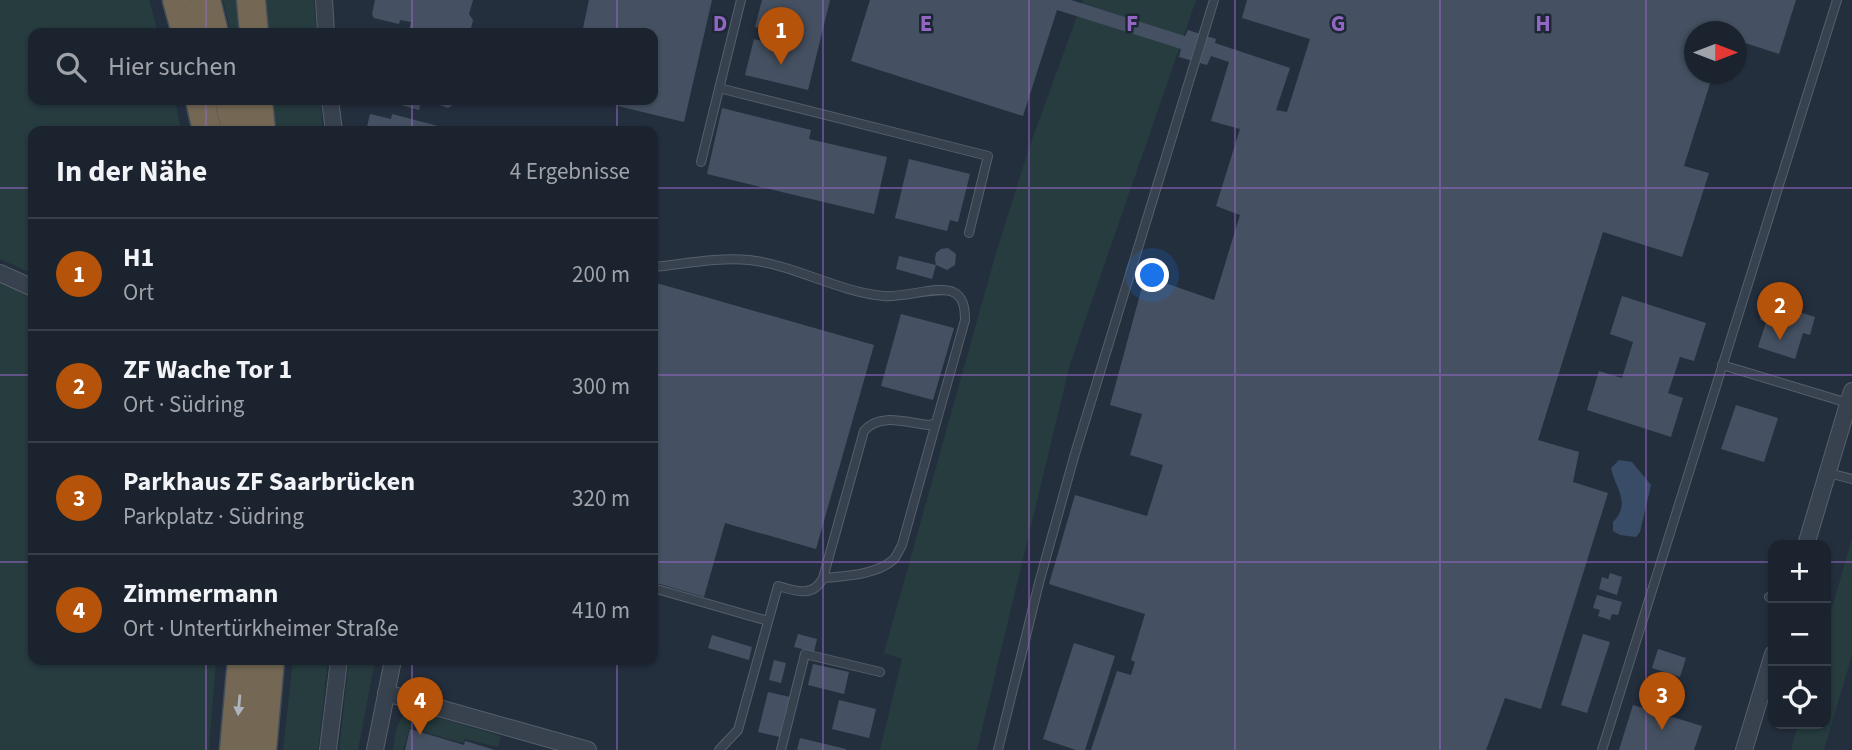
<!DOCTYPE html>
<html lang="de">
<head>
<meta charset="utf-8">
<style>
	body { margin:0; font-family:"Source Sans 3",sans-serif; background:#242b36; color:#f1f3f6 }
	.controls { position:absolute; right:21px; bottom:21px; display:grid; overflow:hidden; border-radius:14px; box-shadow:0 2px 5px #0004 }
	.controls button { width:63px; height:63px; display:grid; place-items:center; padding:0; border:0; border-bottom:2px solid #39404a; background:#1b232e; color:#f1f3f6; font:35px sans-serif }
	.compass { position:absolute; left:1684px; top:21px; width:63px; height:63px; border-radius:50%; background:#1b232e; box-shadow:0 2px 5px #0004; rotate:90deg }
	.you { position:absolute; left:1153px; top:276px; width:24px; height:24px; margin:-18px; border:5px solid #fff; border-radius:50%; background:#1a73e8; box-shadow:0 0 0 10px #1a73e833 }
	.badge { display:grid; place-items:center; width:46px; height:46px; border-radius:50%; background:#b45309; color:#fff; font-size:23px; font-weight:700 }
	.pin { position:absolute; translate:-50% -58px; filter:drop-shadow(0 2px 4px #0008) }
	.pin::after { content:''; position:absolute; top:37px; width:24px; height:21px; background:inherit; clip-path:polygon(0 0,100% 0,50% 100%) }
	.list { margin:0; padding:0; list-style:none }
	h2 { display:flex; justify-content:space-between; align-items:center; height:91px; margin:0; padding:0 28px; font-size:30px }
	h2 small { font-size:23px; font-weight:400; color:#a0a4aa }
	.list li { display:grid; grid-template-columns:46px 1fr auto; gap:21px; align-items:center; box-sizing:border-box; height:112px; padding:0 28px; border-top:2px solid #39404a }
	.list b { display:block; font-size:26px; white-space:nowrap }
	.list p { margin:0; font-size:23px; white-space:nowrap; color:#a0a4aa }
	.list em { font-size:23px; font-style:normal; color:#a0a4aa }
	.icon { flex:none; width:38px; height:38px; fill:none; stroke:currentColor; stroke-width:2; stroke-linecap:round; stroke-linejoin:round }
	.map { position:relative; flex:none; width:1852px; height:750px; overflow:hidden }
	.search { position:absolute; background:#1b232e; box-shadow:0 2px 5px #0004; left:28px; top:28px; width:630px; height:77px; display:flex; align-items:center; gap:18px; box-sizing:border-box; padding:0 24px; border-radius:14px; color:#a0a4aa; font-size:26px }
	.panel { position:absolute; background:#1b232e; box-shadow:0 2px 5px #0004; left:28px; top:126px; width:630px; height:539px; border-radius:14px }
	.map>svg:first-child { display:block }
	.green { fill:#263c3f }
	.water { fill:#394c67 }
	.building { fill:#455162 }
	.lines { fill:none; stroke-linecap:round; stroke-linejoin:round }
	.lane-casing { stroke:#565f6c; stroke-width:10 }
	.street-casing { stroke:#565f6c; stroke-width:18 }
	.highway-casing { stroke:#434c59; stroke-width:31 }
	.lane { stroke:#38414e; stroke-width:8 }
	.street { stroke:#38414e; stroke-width:16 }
	.highway { stroke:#746855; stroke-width:28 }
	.oneway { fill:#aeb4bd }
	.grid { fill:none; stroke:#9266c3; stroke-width:2; stroke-opacity:0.55 }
	.grid-label { font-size:23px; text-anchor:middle; font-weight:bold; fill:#9266c3; stroke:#1d2633; stroke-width:5; stroke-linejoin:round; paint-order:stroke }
</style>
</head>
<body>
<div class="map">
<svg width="1852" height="750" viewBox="0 0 1852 750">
	<rect width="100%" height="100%" fill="#242f3e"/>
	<path class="green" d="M0,0h149l9,33h-125v67h142l6,31h-148v143l-33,-15z
		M223,0h20l2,33h-14z
		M262,0h52l2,33h-51z
		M1083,0h113l-126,364 -93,386h-97l22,-91 -18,-6 112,-400 33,-105z
		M270,100h50l3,31h-50z
		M0,280l33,16v364h183l-7,90h-209z
		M1852,539v116l-28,95h-33l7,-26h28v-96z
		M293,660h35l-10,90h-35z
		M349,660h26l-17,90h-19z
		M415,711l86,25 -3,11 -33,-8 -2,4 -53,-15 -7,22h-10c3,-16 2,-36 22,-39z"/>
	<path class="water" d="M1619,460l13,2 19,23 -11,47 -4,5 -16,-2 -7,-4v-9c19,-19 2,-34 -2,-54z"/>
	<path class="building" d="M375,0h98l-4,14 4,6 -3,13h-62l3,-11 -11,-2 -1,4 -25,-6 -2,-4z
		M589,0h123l-28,122 -87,-21 56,-1v-67h-71z
		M762,0h68l-22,90 -63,-15 9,-36 15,4 4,-12 -18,-4z
		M870,0h201l114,36 3,-6 28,9 -1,4 75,25 -14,42 11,2 23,-73 -68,-21 5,-18h549l-17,54 -43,-14v-8h-42v42h19l-29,92 25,7 -27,84 -79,-25 -65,208 41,12 -6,30 35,11 -67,216 -36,-11 -19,52h-395l26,-79 14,4 4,-13 -4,-2 14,-46 -96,-30 26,-89 72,21 16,-51 -33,-10 12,-41 -32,-9 35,-129 69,24 26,-85 -24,-9 24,-77 -29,-8 18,-59 -18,-6 -4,9 -28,-8 2,-8 -124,-39 -34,106 -172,-55z
		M382,100h40l-3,10z
		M423,100h31l-1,5 -5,3 -14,-5h-8z
		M722,108l89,22 -2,9 78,18 -13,57 -167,-40z
		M370,114l21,5 1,-5 46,12 -1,5h-71z
		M909,159l61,15 -12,48 -8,-2 -3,11 -52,-13z
		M948,248l8,6 -1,11 -8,5 -11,-5 -4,14 -36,-10 3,-13 37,9 -1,-6 1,-6 5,-4z
		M653,282l221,63 -58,204 -91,-26 -21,74 -51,-15z
		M1622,296l84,27 -12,38 -14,-4 -12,36 15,5 -12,39 -84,-27 12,-39 23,7 11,-36 -23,-8z
		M1765,301l50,16 -5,18 -7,-2 -8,26 -37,-12 8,-25 -6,-2z
		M901,314l53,14 -21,72 -52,-14z
		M1736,405l42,13 -14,44 -43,-13z
		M1610,573l12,4 -5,18 -18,-6 3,-12 6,2z
		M1597,595l25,7 -4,13 -6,-1 -2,6 -12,-4 2,-6 -7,-2z
		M798,634l19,5 -3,13 -20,-5z
		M1583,634l27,8 -23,71 -26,-8z
		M712,635l40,12 -3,13 -41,-12z
		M1074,643l41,13 -30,94h-9l-33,-11z
		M1658,649l28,9 -6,19 -28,-9z
		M774,660l12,3 -5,20 -12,-3z
		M813,664l36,8 -5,22 -36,-9z
		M768,692l22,5 -10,40 -22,-5z
		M839,700l37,9 -7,29 -37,-9z
		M1633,705l69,21 -8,24h-75z
		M410,729l54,16 1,-4 30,9h-90z
		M800,738l46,11v1h-49z"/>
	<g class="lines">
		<defs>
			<path id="lane" d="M719,88l269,68 -19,77
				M701,162l40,-162
				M653,267c31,-3 65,-10 96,-7 46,5 89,32 135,36 19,2 56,-11 69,-4 11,5 12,17 12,28l-29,103 -7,2c-22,-2 -49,-13 -65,6l-41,147c-10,20 -27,13 -45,8l-40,144 -19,20
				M1722,365l126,38
				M1828,473l24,6
				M823,578c22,-2 53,-3 70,-18 4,-4 6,-10 9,-15l34,-122
				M653,588l115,33
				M1769,597l4,1
				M781,750l24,-96 75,18
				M998,750l41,-167 35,-126 140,-457
				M1602,750l235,-750"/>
			<path id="street" d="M324,0l2,33
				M330,100l4,31
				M0,273l33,15
				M1806,545l46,-154
				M386,693l202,57
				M328,750l11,-90
				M375,750l18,-90
				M1744,750l29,-96"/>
			<path id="highway" d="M177,0l9,33
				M206,0l8,33
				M251,0l3,33
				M200,100l7,31
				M229,100l7,31
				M258,100l3,31
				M234,750l8,-90
				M262,750l8,-90"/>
		</defs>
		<use href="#lane" class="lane-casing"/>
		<use href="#street" class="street-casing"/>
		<use href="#highway" class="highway-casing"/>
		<use href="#lane" class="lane"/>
		<use href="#street" class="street"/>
		<use href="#highway" class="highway"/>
	</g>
	<defs><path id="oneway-solid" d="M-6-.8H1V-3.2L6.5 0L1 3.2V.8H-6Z" transform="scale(1.75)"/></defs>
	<use class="oneway" href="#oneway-solid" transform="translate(239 705) rotate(95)"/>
	<path class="grid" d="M206,0v33M412,0v33M617,0v33M823,0v750M1029,0v750M1235,0v750M1440,0v750M1646,0v750M206,100v31M412,100v31M617,100v31M0,188h33M653,188h1199M0,375h33M653,375h1199M0,562h33M653,562h1120M1826,562h26M206,660v90M412,660v90M617,660v90"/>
	<g class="grid-label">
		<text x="720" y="31">D</text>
		<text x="926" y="31">E</text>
		<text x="1132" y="31">F</text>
		<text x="1338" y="31">G</text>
		<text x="1543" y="31">H</text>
	</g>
</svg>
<div class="controls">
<button>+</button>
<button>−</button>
<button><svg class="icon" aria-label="locate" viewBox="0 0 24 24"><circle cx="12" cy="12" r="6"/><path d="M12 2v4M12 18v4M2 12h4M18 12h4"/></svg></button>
</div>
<svg class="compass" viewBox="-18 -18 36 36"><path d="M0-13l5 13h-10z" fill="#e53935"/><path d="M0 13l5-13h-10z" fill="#a0a4aa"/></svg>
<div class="you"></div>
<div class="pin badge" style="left:781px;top:65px">1</div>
<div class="pin badge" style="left:1780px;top:340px">2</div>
<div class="pin badge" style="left:1662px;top:730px">3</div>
<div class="pin badge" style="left:420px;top:735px">4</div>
<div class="search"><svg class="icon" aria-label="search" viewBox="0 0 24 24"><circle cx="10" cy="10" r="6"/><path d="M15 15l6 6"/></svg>Hier suchen</div>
<section class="panel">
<h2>In der Nähe<small>4 Ergebnisse</small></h2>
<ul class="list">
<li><span class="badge">1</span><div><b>H1</b><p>Ort</p></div><em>200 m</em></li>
<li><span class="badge">2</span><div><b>ZF Wache Tor 1</b><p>Ort · Südring</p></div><em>300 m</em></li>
<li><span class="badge">3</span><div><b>Parkhaus ZF Saarbrücken</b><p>Parkplatz · Südring</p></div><em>320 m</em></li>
<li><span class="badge">4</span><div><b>Zimmermann</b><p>Ort · Untertürkheimer Straße</p></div><em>410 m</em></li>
</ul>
</section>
</div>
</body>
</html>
